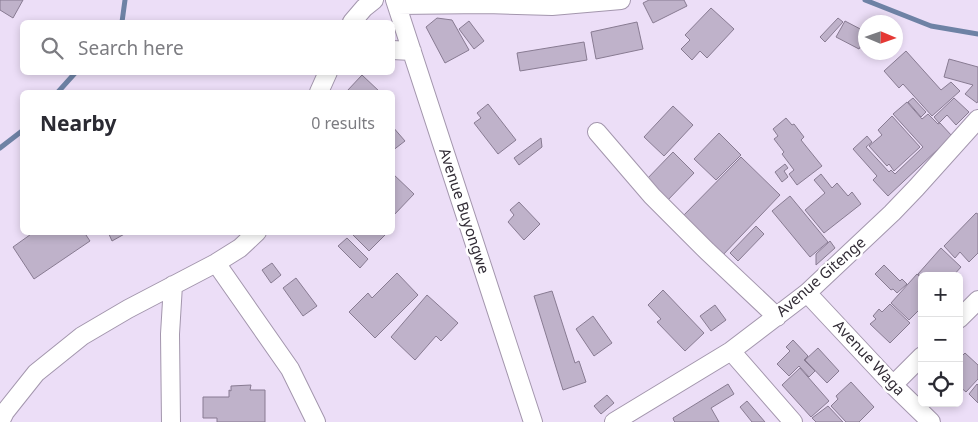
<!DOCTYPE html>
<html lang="en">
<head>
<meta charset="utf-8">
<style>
	body { margin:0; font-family:"Noto Sans",sans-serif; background:#f7f7f7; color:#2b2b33 }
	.controls { position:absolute; right:15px; bottom:15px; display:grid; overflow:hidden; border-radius:8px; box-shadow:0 2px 8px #0003 }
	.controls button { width:45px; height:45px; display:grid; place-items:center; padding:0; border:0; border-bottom:1px solid #e1e1e2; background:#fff; color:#2b2b33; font:25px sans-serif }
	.compass { position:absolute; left:858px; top:15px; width:45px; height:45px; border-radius:50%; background:#fff; box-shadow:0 2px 8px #0003; rotate:92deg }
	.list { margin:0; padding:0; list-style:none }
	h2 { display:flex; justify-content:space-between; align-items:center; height:65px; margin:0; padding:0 20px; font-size:21px }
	h2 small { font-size:16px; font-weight:400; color:#7c7c81 }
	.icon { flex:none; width:28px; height:28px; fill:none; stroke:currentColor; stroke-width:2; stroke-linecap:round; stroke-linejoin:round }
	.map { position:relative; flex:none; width:978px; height:422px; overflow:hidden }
	.search { position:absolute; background:#fff; box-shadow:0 2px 8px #0003; left:20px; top:20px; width:375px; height:55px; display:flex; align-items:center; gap:12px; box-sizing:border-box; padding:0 18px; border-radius:8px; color:#7c7c81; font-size:19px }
	.panel { position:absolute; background:#fff; box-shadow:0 2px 8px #0003; left:20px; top:90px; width:375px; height:145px; border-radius:8px }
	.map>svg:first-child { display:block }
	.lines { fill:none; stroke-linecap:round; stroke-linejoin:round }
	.stream { stroke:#6e82a5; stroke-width:5 }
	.building { fill:#bfb2ca; stroke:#887b92 }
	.minor-casing { stroke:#a396ad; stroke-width:20 }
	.minor { stroke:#fff; stroke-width:18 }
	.labels { text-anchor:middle; stroke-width:5; stroke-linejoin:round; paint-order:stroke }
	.street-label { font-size:15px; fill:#322c36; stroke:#fff }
</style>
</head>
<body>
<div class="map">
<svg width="978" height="422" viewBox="0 0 978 422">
	<rect width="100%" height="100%" fill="#ecdef7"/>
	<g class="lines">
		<path class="stream" d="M865,0l66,26 47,8
			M122,22l3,-22
			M58,92l18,-20
			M0,148l22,-17"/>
	</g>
	<path class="building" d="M0,0h23l-10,18 -13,-8z
		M649,0h35l3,6 -34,17 -10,-20z
		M711,8l23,21 -27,29 -7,-7 -8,9 -11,-11 9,-9 -5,-5z
		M437,18l15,2 17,30 -24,13 -19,-36z
		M838,18l5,4 -18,20 -5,-5z
		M469,21l15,20 -10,8 -15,-20z
		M845,21l21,11v5l-7,12 -23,-12z
		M637,22l6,27 -47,10 -5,-27z
		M584,42l3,18 -67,11 -3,-18z
		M906,51l35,39 10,-8 9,9 -28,25 -29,-32 -4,4 -15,-17z
		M949,59l29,8v34l-1,2 -12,-9 8,-9 -29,-8z
		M362,75l18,17h-31l-2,-1z
		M913,98l13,14 -5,5 -13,-15z
		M954,98l15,14 -13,13 -9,-10 -8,8 -5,-6z
		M907,102l15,17 6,-5 10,10 2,-1 12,13 -64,60 -15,-16 4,-4 -24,-27 14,-13 5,6 -6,5 23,25 2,-2 4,4 28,-27 -30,-33z
		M488,104l28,36 -18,14 -24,-31 7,-5 -4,-5z
		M673,106l20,19 -29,31 -20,-19z
		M892,116l28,31 -26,24 -5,-7 -2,2 -18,-20 13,-11 -4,-5z
		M786,118l6,7 2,-1 10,13 -3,3 21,26 -25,19 -8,-11 5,-4 -12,-16 2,-2 -10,-13 4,-3 -5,-7z
		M392,126l13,15 -13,10z
		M719,133l22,22 -25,25 -22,-21z
		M541,138l1,9 -23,18 -5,-7z
		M673,152l21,21 -29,30 -21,-21z
		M741,157l39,38 -59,62 -40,-39z
		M785,164l3,4 -4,3 4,6 -6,5 -7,-10z
		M392,173l22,21 -21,22h-1z
		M821,174l11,14 5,-5 11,13 4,-4 9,12 -37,29 -19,-23 20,-17 -11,-13z
		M790,196l38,46 -18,15 -38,-46z
		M519,202l21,22 -16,16 -16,-18 6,-7 -4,-5z
		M976,213l2,1v39l-9,9 -9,-10 -5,6 -11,-12z
		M756,226l8,8 -26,27 -8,-8z
		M34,232h50l6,9 -56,38 -21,-32z
		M108,232h20l-16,9z
		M350,232h38l-19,19z
		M347,238l21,21 -8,9 -22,-22z
		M830,241l5,7 -19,17v-11z
		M941,248l20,19 -8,9h-31v1l-4,-3z
		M272,263l9,12 -10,8 -9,-13z
		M884,265l16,16 2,-2 5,5 -10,9 -4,-4 -2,1 -16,-16z
		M397,273l21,22 -43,43 -26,-26 19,-19 4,5z
		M917,274l5,5v28l-13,13 -18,-17z
		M296,278l21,28 -14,10 -20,-28z
		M663,290l41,43 -19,18 -28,-29 4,-3 -13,-14z
		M552,291l23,72 4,-2 7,21 -23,8 -29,-94z
		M427,295l31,28 -17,18 -5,-5 -21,24 -24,-23z
		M890,304l20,19 -20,20 -20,-19 6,-5 -3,-3 6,-7 3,3z
		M715,305l11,15 -15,11 -11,-15z
		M593,316l19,27 -18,13 -18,-27z
		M793,340l15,16 -4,4 11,11 -6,6 -10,-11 -10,10 -12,-12 13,-13 -4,-4z
		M818,348l21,23 -12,12 -22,-23z
		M965,353l13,12v14l-12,13 -7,-6v-27z
		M800,368l29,33 -18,16 -29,-32z
		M851,382l23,25 -15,15h-13l-15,-16 7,-7 -2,-3z
		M728,384l6,10 -23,14 8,14h-44l-1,-1 -1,-3z
		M977,384l1,1v18l-9,-9z
		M251,385l-1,5h15v32h-48v-4h-14v-21h26v-7l2,1v-5z
		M607,395l7,8 -13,11 -7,-8z
		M747,401l18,21h-13l-12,-15z
		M828,406l15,16h-27l-4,-4z"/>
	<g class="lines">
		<defs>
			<path id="minor" d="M395,0l138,422
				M397,5l89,-1 66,2 69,-6
				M352,22l12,-14 10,-8
				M392,50l20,1
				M319,92l9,-20
				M597,132l55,64 55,55 70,66
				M216,263l74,106 26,53
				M807,293l86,92 38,37
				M959,319l19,-19
				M731,351l62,71
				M893,385l29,-29
				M0,422l5,-10 31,-39 46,-37 46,-27 88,-46 24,-15 17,-16
				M171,422l-1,-88 3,-49
				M614,422l117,-71 76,-58 85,-80 24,-25 62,-69"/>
		</defs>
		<use href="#minor" class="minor-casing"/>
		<use href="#minor" class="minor"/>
	</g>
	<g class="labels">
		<g class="street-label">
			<text transform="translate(464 211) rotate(72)" y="5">Avenue Buyongwe</text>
			<text transform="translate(821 277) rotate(-41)" y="5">Avenue Gitenge</text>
			<text transform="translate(869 358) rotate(47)" y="5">Avenue Waga</text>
		</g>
	</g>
</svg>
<div class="controls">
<button>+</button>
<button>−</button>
<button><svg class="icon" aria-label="locate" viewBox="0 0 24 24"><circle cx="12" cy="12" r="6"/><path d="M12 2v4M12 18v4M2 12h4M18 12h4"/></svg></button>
</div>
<svg class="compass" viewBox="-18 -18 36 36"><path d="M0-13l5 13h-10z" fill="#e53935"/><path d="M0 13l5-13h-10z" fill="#7c7c81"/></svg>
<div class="search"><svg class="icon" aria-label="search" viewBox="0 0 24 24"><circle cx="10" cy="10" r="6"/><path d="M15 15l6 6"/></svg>Search here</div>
<section class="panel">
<h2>Nearby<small>0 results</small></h2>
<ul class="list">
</ul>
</section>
</div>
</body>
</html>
